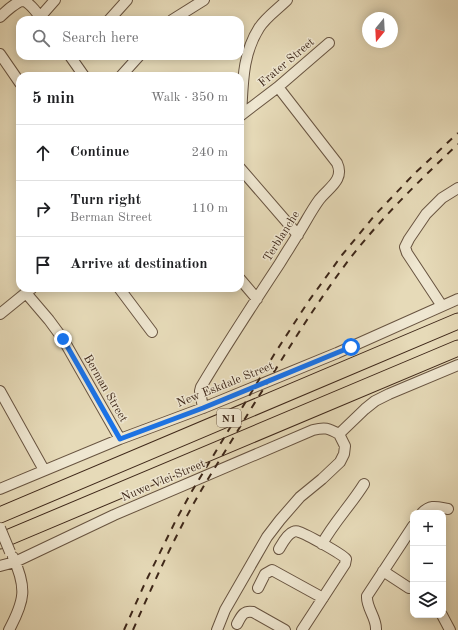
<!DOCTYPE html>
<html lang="en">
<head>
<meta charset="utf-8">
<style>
	body { margin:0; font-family:"Old Standard TT",serif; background:#f2f2f2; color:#202124 }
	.controls { position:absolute; right:12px; bottom:12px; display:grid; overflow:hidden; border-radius:8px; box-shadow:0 2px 10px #0003 }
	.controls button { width:36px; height:36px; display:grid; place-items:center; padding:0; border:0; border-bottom:1px solid #e0e0e0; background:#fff; color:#202124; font:20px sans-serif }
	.compass { position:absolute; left:362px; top:12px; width:36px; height:36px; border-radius:50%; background:#fff; box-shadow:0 2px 10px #0003; rotate:198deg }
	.stop { position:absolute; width:12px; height:12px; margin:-9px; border:3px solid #1a73e8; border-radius:50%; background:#fff }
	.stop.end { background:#1a73e8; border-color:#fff; box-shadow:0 1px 4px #0008 }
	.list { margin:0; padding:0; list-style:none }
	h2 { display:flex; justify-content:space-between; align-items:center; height:52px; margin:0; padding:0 16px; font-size:17px }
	h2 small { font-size:13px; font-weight:400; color:#757577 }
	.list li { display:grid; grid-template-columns:26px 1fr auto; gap:12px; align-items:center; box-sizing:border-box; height:56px; padding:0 16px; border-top:1px solid #e0e0e0 }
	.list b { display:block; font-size:15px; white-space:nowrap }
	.list p { margin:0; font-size:13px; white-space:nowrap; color:#757577 }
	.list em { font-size:13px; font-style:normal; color:#757577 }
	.icon { flex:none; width:22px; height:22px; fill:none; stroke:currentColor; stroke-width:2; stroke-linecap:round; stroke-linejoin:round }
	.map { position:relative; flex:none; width:458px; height:630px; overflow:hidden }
	.search { position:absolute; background:#fff; box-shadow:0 2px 10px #0003; left:16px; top:16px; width:228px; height:44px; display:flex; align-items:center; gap:10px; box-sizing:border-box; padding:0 14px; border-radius:12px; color:#757577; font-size:15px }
	.panel { position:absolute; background:#fff; box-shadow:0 2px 10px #0003; left:16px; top:72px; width:228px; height:220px; border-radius:12px }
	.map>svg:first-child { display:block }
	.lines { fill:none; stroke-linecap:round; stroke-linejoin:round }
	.minor-casing { stroke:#685441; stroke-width:12 }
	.highway-casing { stroke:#3e2719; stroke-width:17 }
	.minor { stroke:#efe7d1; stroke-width:10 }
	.highway { stroke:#e6dab8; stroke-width:15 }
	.rail { stroke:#3e2719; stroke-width:2; stroke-dasharray:7 7; stroke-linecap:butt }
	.minor-bridge-casing { stroke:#685441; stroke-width:12; stroke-linecap:butt }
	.minor-bridge { stroke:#efe7d1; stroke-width:10 }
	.route { stroke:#1a73e8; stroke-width:5 }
	.labels { text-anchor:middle; stroke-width:3; stroke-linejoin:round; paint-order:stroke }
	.shield { fill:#efe7d1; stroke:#736150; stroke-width:1 }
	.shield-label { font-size:11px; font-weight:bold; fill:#3e2719 }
	.street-label { font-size:12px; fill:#3e2719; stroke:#efe7d1 }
</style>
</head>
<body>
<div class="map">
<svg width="458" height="630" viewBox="0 0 458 630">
	<rect width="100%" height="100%" fill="#e6dab8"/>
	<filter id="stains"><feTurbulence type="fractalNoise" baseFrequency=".005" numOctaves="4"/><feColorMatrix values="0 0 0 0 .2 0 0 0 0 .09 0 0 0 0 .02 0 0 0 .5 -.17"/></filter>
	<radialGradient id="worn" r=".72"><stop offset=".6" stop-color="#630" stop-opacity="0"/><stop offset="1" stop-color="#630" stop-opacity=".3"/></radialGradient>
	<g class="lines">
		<defs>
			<path id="minor" d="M0,17c4,-4 18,-17 24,-16 6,2 15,14 18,19
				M40,17l15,-17
				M109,20l18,-20
				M172,20l32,-20
				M0,54l20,29
				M70,56l14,20
				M121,76l18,-20
				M241,115c2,-31 1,-60 18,-87 7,-11 19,-19 28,-28
				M240,116l38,-29 51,-44
				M240,168l58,67
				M240,279l17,20
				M119,288l33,44
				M26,293l23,27 14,19 57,100
				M442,306l-35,-53 -2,-6 4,-8 17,-25 16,-16 16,-10
				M0,314l32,-26
				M0,391l44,79
				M203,408l-3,-17 1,-4c25,-42 52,-83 79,-124 6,-10 12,-19 18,-29 7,-11 13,-23 21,-34 9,-12 26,-20 18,-37l-59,-76
				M0,489l120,-50 83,-31 134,-55 121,-54
				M422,513c9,-9 15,-6 26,-4
				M322,544c12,-22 29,-39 42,-60
				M279,549c3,-5 8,-15 14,-17 2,-1 4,-1 6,0 7,2 43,22 47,27l-1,5 -43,66
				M0,566l15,-4 99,-47 199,-85c12,-3 15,-2 26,4l26,-25 10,-8 14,-7 69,-29
				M383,571l26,17
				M258,588l7,-14 7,-4 51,28
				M442,615l8,15
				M237,624c4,-7 6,-14 16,-12l32,18
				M9,630c16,-30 18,-42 4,-73
				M217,630l8,-20 42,-73 13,-17 20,-23 22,-18 18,-17 4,-8 1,-8 -6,-12
				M376,630c1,-12 -10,-22 -9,-34l46,-70"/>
			<path id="highway" d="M0,515l458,-194
				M0,541l458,-193"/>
		</defs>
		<use href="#minor" class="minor-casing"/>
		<use href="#highway" class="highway-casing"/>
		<use href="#minor" class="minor"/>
		<use href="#highway" class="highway"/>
		<path class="rail" d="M124,630l21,-47 31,-63 16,-29 83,-138 33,-51 34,-47 33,-40 39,-41 44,-41
			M133,630c20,-46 41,-92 66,-136 16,-27 34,-55 50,-82 32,-51 63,-103 99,-151 33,-43 71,-80 110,-117"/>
		<defs>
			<path id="minor-bridge" d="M0,528l10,24"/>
		</defs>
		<use href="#minor-bridge" class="minor-bridge-casing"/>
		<use href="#minor-bridge" class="minor-bridge"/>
	</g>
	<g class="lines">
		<path class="route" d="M63,339l57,100 83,-31 148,-61"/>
	</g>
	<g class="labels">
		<rect class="shield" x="217" y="409" width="24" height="18" rx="3"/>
		<g class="shield-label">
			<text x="229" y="422">N1</text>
		</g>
		<g class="street-label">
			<text transform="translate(286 62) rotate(-40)" y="4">Frater Street</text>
			<text transform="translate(281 236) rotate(-58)" y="4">Terblanche</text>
			<text transform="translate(225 384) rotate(-22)" y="4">New Eskdale Street</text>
			<text transform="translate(106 388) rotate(60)" y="4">Berman Street</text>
			<text transform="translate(163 480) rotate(-23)" y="4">Nuwe Vlei Street</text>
		</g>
	</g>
	<rect width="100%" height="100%" filter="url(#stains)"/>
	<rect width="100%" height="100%" fill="url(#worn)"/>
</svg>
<div class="controls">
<button>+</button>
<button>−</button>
<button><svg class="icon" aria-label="layers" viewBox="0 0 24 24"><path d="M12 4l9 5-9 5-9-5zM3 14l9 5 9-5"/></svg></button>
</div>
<svg class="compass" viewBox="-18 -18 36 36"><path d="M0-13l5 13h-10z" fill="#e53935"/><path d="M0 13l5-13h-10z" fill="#757577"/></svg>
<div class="stop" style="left:351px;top:347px"></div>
<div class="stop end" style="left:63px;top:339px"></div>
<div class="search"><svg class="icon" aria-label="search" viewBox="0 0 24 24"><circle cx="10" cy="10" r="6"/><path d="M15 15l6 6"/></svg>Search here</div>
<section class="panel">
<h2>5 min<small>Walk · 350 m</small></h2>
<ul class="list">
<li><svg class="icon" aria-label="ahead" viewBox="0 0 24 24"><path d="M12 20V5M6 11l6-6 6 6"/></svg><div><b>Continue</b></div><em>240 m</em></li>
<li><svg class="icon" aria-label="right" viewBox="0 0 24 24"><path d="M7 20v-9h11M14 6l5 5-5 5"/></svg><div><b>Turn right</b><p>Berman Street</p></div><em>110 m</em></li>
<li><svg class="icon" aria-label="arrive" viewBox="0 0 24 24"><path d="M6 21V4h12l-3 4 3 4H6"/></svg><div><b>Arrive at destination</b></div></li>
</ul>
</section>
</div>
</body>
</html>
